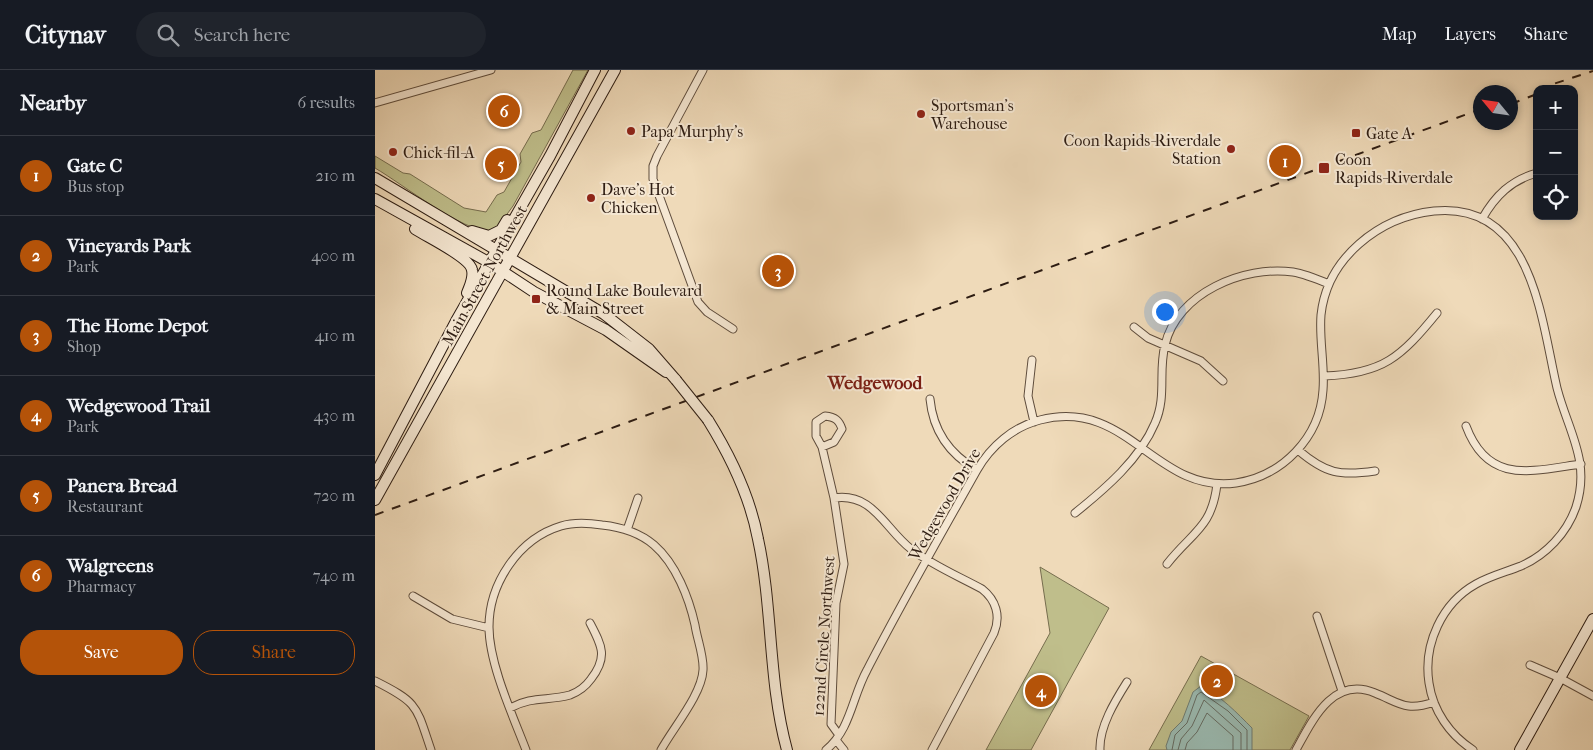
<!DOCTYPE html>
<html lang="en">
<head>
<meta charset="utf-8">
<style>
	body { margin:0; font-family:"IM FELL French Canon",serif; background:#20242c; color:#f1f3f6 }
	.controls { position:absolute; right:15px; top:15px; display:grid; overflow:hidden; border-radius:10px; box-shadow:0 2px 8px #0003 }
	.controls button { width:45px; height:45px; display:grid; place-items:center; padding:0; border:0; border-bottom:1px solid #363941; background:#171b24; color:#f1f3f6; font:25px sans-serif }
	.compass { position:absolute; left:1098px; top:15px; width:45px; height:45px; border-radius:50%; background:#171b24; box-shadow:0 2px 8px #0003; rotate:299deg }
	.you { position:absolute; left:789px; top:241px; width:18px; height:18px; margin:-12px; border:4px solid #fff; border-radius:50%; background:#1a73e8; box-shadow:0 0 0 8px #1a73e833 }
	.badge { display:grid; place-items:center; width:32px; height:32px; border-radius:50%; background:#b45309; color:#fff; font-size:16px; font-weight:700 }
	.pin { position:absolute; translate:-50% -50%; border:2px solid #fff; box-shadow:0 1px 5px #0006 }
	.list { margin:0; padding:0; list-style:none }
	h2 { display:flex; justify-content:space-between; align-items:center; height:65px; margin:0; padding:0 20px; font-size:21px }
	h2 small { font-size:16px; font-weight:400; color:#9ea1a6 }
	.list li { display:grid; grid-template-columns:32px 1fr auto; gap:15px; align-items:center; box-sizing:border-box; height:80px; padding:0 20px; border-top:1px solid #363941 }
	.list b { display:block; font-size:19px; white-space:nowrap }
	.list p { margin:0; font-size:16px; white-space:nowrap; color:#9ea1a6 }
	.list em { font-size:16px; font-style:normal; color:#9ea1a6 }
	.actions { display:flex; gap:10px; padding:15px 20px }
	.actions a { flex:1; padding:11px 0; border:1px solid #b45309; border-radius:20px; text-align:center; font-size:18px; color:#b45309 }
	.actions .main { background:#b45309; color:#fff }
	.icon { flex:none; width:28px; height:28px; fill:none; stroke:currentColor; stroke-width:2; stroke-linecap:round; stroke-linejoin:round }
	.map { position:relative; flex:none; width:1218px; height:680px; overflow:hidden }
	header { display:flex; align-items:center; gap:30px; box-sizing:border-box; height:70px; padding:0 25px; background:#171b24; border-bottom:1px solid #363941 }
	header strong { font-size:24px }
	nav { display:flex; gap:28px; margin-inline-start:auto; font-size:18px }
	.search { width:350px; height:45px; background:#20242c; display:flex; align-items:center; gap:12px; box-sizing:border-box; padding:0 18px; border-radius:28px; color:#9ea1a6; font-size:19px }
	main { display:flex }
	aside { flex:1; background:#171b24 }
	.map>svg:first-child { display:block }
	.green { fill:#bfbe8b; stroke:#766d4e }
	.water { fill:#9abab1; stroke:#6e7b71 }
	.lines { fill:none; stroke-linecap:round; stroke-linejoin:round }
	.shore { stroke:#646b62; stroke-width:1 }
	.street-casing { stroke:#5e4c3c; stroke-width:9 }
	.secondary-casing { stroke:#2d1c12; stroke-width:12 }
	.street { stroke:#f5e7d2; stroke-width:7 }
	.secondary { stroke:#f5e7d2; stroke-width:10 }
	.rail { stroke:#2d1c12; stroke-width:2; stroke-dasharray:9 9; stroke-linecap:butt }
	.secondary-bridge-casing { stroke:#2d1c12; stroke-width:12; stroke-linecap:butt }
	.secondary-bridge { stroke:#f5e7d2; stroke-width:10 }
	.poi-dot { fill:#8f2418; stroke:#f5e7d2; stroke-width:2 }
	.labels { text-anchor:middle; stroke-width:4; stroke-linejoin:round; paint-order:stroke }
	.poi-label { font-size:16px; fill:#2d1c12; stroke:#f5e7d2; text-anchor:start }
	.street-label { font-size:16px; fill:#2d1c12; stroke:#f5e7d2 }
	.neighbourhood-label { font-size:18px; font-weight:bold; fill:#7a1f14; stroke:#f5e7d2 }
</style>
</head>
<body>
<header>
<strong>Citynav</strong>
<div class="search"><svg class="icon" aria-label="search" viewBox="0 0 24 24"><circle cx="10" cy="10" r="6"/><path d="M15 15l6 6"/></svg>Search here</div>
<nav><a>Map</a><a>Layers</a><a>Share</a></nav>
</header>
<main>
<aside>
<h2>Nearby<small>6 results</small></h2>
<ul class="list">
<li><span class="badge">1</span><div><b>Gate C</b><p>Bus stop</p></div><em>210 m</em></li>
<li><span class="badge">2</span><div><b>Vineyards Park</b><p>Park</p></div><em>400 m</em></li>
<li><span class="badge">3</span><div><b>The Home Depot</b><p>Shop</p></div><em>410 m</em></li>
<li><span class="badge">4</span><div><b>Wedgewood Trail</b><p>Park</p></div><em>430 m</em></li>
<li><span class="badge">5</span><div><b>Panera Bread</b><p>Restaurant</p></div><em>720 m</em></li>
<li><span class="badge">6</span><div><b>Walgreens</b><p>Pharmacy</p></div><em>740 m</em></li>
</ul>
<div class="actions"><a class="main">Save</a><a>Share</a></div>
</aside>
<div class="map">
<svg width="1218" height="680" viewBox="0 0 1218 680">
	<rect width="100%" height="100%" fill="#efdab9"/>
	<filter id="stains"><feTurbulence type="fractalNoise" baseFrequency=".004" numOctaves="4"/><feColorMatrix values="0 0 0 0 .2 0 0 0 0 .09 0 0 0 0 .02 0 0 0 .5 -.17"/></filter>
	<radialGradient id="worn" r=".72"><stop offset=".6" stop-color="#630" stop-opacity="0"/><stop offset="1" stop-color="#630" stop-opacity=".3"/></radialGradient>
	<path class="green" d="M198,0h15l-75,136 -14,19 -7,7c-31,-1 -88,-47 -117,-64v-12l28,17 7,1 54,34 22,4 11,-17 7,-3 17,-30 -1,-8 12,-21 9,-3z
		M665,497l69,41 -78,142h-45l64,-117z
		M826,586l108,60 -19,34h-141z"/>
	<path class="water" d="M826,616c20,10 36,27 51,42v22h-85l-1,-4 5,-14 11,-11 11,-29z"/>
	<g class="lines">
		<path class="shore" d="M797,680l3,-15 12,-12 10,-28 4,-3 27,19 19,19v20
			M803,680l3,-11 11,-13 12,-26 37,33v17
			M810,680l2,-7 10,-11 10,-19 26,23v14"/>
		<defs>
			<path id="street" d="M328,0l-46,86 -4,10v13l45,123 9,10 26,17
				M0,33l116,-33
				M1107,149c13,-23 29,-39 55,-46
				M759,257l14,11 53,23 22,20
				M657,290l-4,36 6,26
				M949,306c59,-2 77,-19 113,-63
				M555,329c3,32 19,55 47,71
				M450,346c10,1 14,4 17,13l-8,13 -12,5 -6,-11v-14z
				M1091,356c22,59 65,45 115,38
				M447,377l12,51 10,66 -8,39 -5,121 8,11
				M923,380c28,24 42,26 77,21
				M459,428c39,-6 51,31 77,51 21,16 47,27 71,40 14,11 19,27 12,44l-62,117
				M700,443c30,-24 65,-54 80,-90 12,-27 3,-51 10,-78 12,-52 79,-80 128,-73 12,2 24,7 36,12
				M252,460l11,-32
				M792,494c25,-32 45,-36 50,-80
				M38,526l39,23 37,9
				M942,546l25,75
				M1155,595l30,13 33,18
				M0,611c44,22 41,25 56,69
				M135,638c22,-12 38,-7 60,-13 8,-3 16,-9 21,-16 17,-22 11,-33 -1,-56
				M461,670l8,10
				M151,680c-13,-34 -37,-86 -37,-123 0,-43 29,-88 72,-101 13,-4 28,-3 41,-1 19,2 38,8 52,20 22,19 35,53 41,80 2,14 9,31 8,45 -1,24 -30,58 -42,80
				M451,680c25,-21 26,-53 41,-80 35,-68 73,-134 110,-200 14,-24 36,-43 63,-50 88,-23 115,74 196,63 46,-7 84,-45 87,-93 2,-25 -4,-50 -2,-75 6,-57 58,-98 113,-104 99,-10 107,109 123,177 11,43 34,73 19,119 -9,26 -30,48 -55,59 -15,6 -31,10 -45,18 -34,19 -53,60 -47,99 4,28 21,52 44,67
				M725,680c-1,-23 15,-49 27,-68
				M921,680c16,-29 37,-75 79,-57 25,10 31,19 59,9"/>
			<path id="secondary" d="M0,108l229,136 45,35 27,31
				M0,129l115,64 44,29 72,38 60,42
				M40,159c12,8 55,28 57,41 2,8 -2,15 -5,23
				M97,161l17,5 12,-6 6,-10
				M333,350c23,37 42,76 50,119 15,69 10,142 29,211
				M0,405l81,-154 94,-165 45,-86
				M0,430l240,-430
				M1145,680l73,-131"/>
		</defs>
		<use href="#street" class="street-casing"/>
		<use href="#secondary" class="secondary-casing"/>
		<use href="#street" class="street"/>
		<use href="#secondary" class="secondary"/>
		<path class="rail" d="M1163,19l55,-18
			M1136,34l26,-10
			M0,445l1106,-406"/>
		<defs>
			<path id="secondary-bridge" d="M301,310l32,40"/>
		</defs>
		<use href="#secondary-bridge" class="secondary-bridge-casing"/>
		<use href="#secondary-bridge" class="secondary-bridge"/>
	</g>
	<g class="poi-dot">
		<circle cx="546" cy="44" r="5"/>
		<circle cx="256" cy="61" r="5"/>
		<rect x="976" y="58" width="10" height="10" rx="2.5"/>
		<circle cx="856" cy="79" r="5"/>
		<circle cx="18" cy="82" r="5"/>
		<rect x="943" y="92" width="12" height="12" rx="2.5"/>
		<circle cx="216" cy="128" r="5"/>
		<rect x="156" y="224" width="10" height="10" rx="2.5"/>
	</g>
	<g class="labels">
		<g class="poi-label">
			<text x="556" y="41">Sportsman's<tspan x="556" dy="18">Warehouse</tspan></text>
			<text x="266" y="67">Papa Murphy's</text>
			<text x="991" y="69">Gate A</text>
			<text x="846" y="76" text-anchor="end">Coon Rapids-Riverdale<tspan x="846" dy="18">Station</tspan></text>
			<text x="28" y="88">Chick-fil-A</text>
			<text x="960" y="95">Coon<tspan x="960" dy="18">Rapids-Riverdale</tspan></text>
			<text x="226" y="125">Dave's Hot<tspan x="226" dy="18">Chicken</tspan></text>
			<text x="171" y="226">Round Lake Boulevard<tspan x="171" dy="18">&amp; Main Street</tspan></text>
		</g>
		<g class="street-label">
			<text transform="translate(109 205) rotate(-61)" y="6">Main Street Northwest</text>
			<text transform="translate(569 434) rotate(-60)" y="6">Wedgewood Drive</text>
			<text transform="translate(448 566) rotate(-86)" y="6">122nd Circle Northwest</text>
		</g>
		<g class="neighbourhood-label">
			<text x="500" y="319">Wedgewood</text>
		</g>
	</g>
	<rect width="100%" height="100%" filter="url(#stains)"/>
	<rect width="100%" height="100%" fill="url(#worn)"/>
</svg>
<div class="controls">
<button>+</button>
<button>−</button>
<button><svg class="icon" aria-label="locate" viewBox="0 0 24 24"><circle cx="12" cy="12" r="6"/><path d="M12 2v4M12 18v4M2 12h4M18 12h4"/></svg></button>
</div>
<svg class="compass" viewBox="-18 -18 36 36"><path d="M0-13l5 13h-10z" fill="#e53935"/><path d="M0 13l5-13h-10z" fill="#9ea1a6"/></svg>
<div class="you"></div>
<div class="pin badge" style="left:910px;top:91px">1</div>
<div class="pin badge" style="left:842px;top:611px">2</div>
<div class="pin badge" style="left:403px;top:201px">3</div>
<div class="pin badge" style="left:666px;top:621px">4</div>
<div class="pin badge" style="left:126px;top:94px">5</div>
<div class="pin badge" style="left:129px;top:41px">6</div>
</div>
</main>
</body>
</html>
